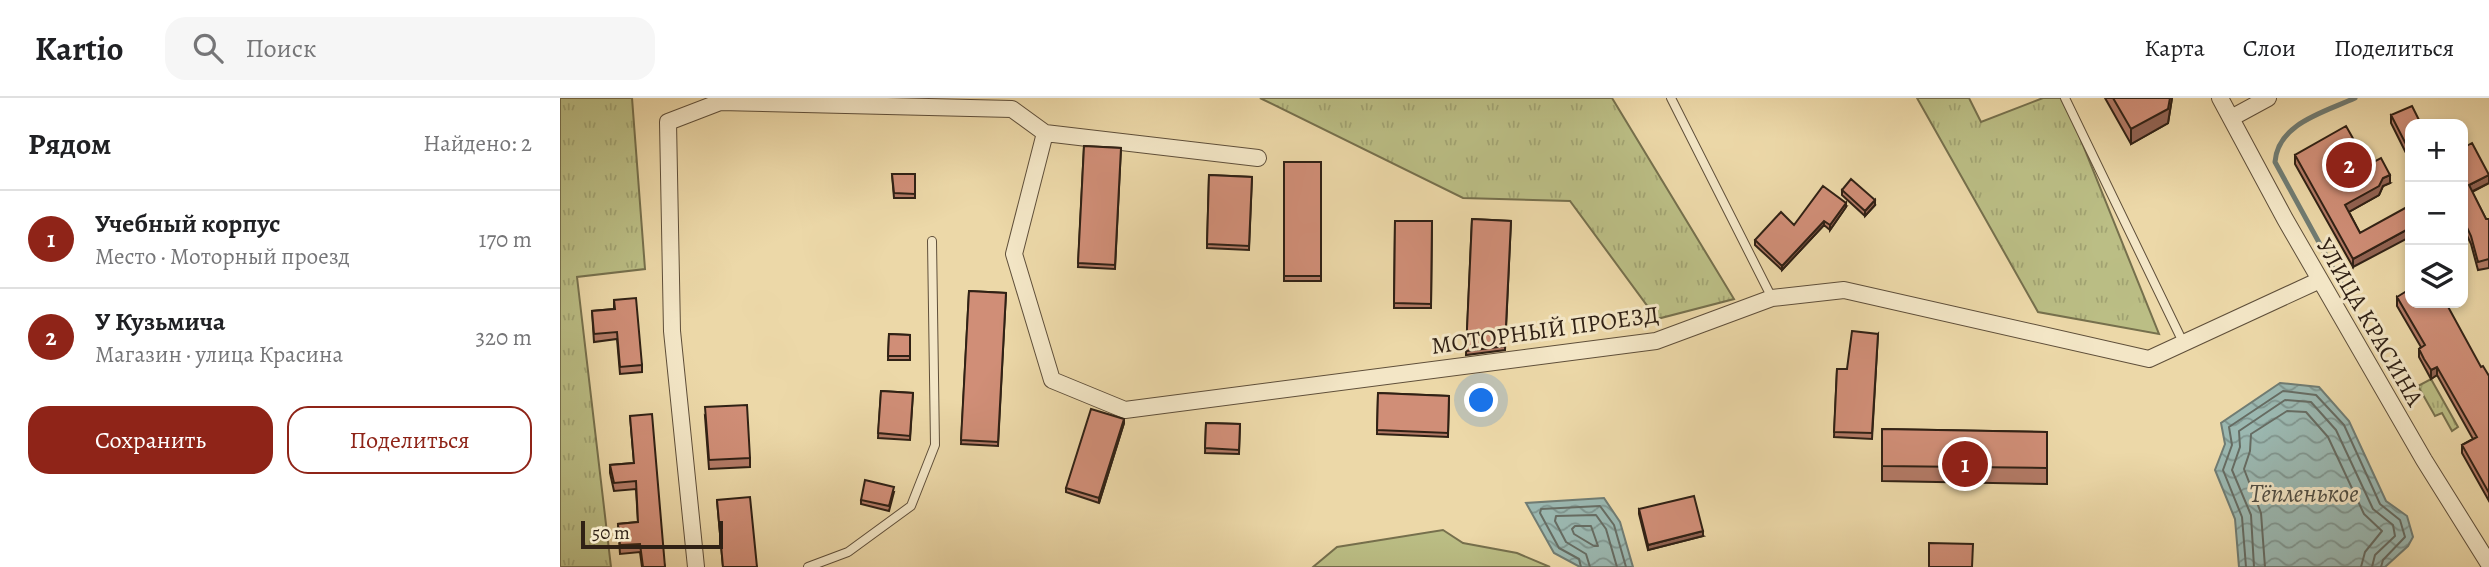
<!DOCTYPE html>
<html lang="ru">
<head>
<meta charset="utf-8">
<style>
	body { margin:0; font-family:Alegreya,serif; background:#f6f6f6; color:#202124 }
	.controls { position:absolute; right:21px; top:21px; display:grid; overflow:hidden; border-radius:14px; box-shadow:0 4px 10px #0003 }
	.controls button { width:63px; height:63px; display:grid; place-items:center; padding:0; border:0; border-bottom:2px solid #e0e0e0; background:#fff; color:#202124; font:35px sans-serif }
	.scale { position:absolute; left:21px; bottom:18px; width:142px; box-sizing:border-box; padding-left:7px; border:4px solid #302115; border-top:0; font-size:19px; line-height:24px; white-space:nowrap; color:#302115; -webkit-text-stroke:5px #f3e6c6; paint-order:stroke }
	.you { position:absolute; left:922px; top:303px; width:24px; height:24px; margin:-18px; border:5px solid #fff; border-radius:50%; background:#1a73e8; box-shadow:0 0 0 10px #1a73e833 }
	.badge { display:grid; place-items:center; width:46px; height:46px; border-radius:50%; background:#8f2418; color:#fff; font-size:23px; font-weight:700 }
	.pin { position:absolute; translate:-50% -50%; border:4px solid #fff; box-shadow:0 2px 7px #0006 }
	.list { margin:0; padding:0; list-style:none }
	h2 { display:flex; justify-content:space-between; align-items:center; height:91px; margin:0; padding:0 28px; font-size:30px }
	h2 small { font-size:23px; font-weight:400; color:#757577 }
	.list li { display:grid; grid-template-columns:46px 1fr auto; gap:21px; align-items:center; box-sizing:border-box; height:98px; padding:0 28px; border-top:2px solid #e0e0e0 }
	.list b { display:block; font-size:26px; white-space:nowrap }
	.list p { margin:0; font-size:23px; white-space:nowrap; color:#757577 }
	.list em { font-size:23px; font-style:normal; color:#757577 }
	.actions { display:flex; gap:14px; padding:21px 28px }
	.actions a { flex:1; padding:16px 0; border:2px solid #8f2418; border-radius:21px; text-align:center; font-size:24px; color:#8f2418 }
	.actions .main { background:#8f2418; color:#fff }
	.icon { flex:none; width:38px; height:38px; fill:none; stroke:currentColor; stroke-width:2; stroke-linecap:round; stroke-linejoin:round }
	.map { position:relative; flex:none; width:1929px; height:469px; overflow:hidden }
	header { display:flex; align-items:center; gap:42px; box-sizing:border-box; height:98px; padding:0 35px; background:#fff; border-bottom:2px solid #e0e0e0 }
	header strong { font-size:33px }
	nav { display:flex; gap:38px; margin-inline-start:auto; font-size:24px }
	.search { width:490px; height:63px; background:#f6f6f6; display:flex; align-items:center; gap:18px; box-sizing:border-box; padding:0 24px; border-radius:21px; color:#757577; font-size:26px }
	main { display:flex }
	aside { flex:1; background:#fff }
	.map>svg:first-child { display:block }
	.grass { fill:url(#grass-tufts); stroke:#76704d; stroke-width:2 }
	.park { fill:#bbbe85; stroke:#76704d; stroke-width:2 }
	.water { fill:url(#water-waves); stroke:#707c73; stroke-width:2 }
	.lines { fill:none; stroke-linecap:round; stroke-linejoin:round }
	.shore { stroke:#666c63; stroke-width:2 }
	.stream { stroke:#707c73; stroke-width:5 }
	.lane-casing { stroke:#5f4f3a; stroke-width:10 }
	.street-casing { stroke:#5f4f3a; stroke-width:18 }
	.lane { stroke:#f3e6c6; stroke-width:8 }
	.street { stroke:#f3e6c6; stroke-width:16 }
	.wall { fill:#b37a66; stroke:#302115; stroke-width:2 }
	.shaded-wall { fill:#926353; stroke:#302115; stroke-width:2 }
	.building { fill:#d08e77; stroke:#302115; stroke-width:2 }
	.labels { text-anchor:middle; stroke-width:6; stroke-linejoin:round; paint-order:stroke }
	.street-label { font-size:24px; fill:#302115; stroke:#f3e6c6 }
	.water-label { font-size:26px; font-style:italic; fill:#504e44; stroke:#f3e6c6 }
</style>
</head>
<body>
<header>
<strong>Kartio</strong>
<div class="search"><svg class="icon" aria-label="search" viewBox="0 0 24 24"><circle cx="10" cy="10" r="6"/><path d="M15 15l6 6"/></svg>Поиск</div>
<nav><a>Карта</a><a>Слои</a><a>Поделиться</a></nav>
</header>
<main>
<aside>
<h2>Рядом<small>Найдено: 2</small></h2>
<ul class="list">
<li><span class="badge">1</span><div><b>Учебный корпус</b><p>Место · Моторный проезд</p></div><em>170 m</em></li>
<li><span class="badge">2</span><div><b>У Кузьмича</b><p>Магазин · улица Красина</p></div><em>320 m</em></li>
</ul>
<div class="actions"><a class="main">Сохранить</a><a>Поделиться</a></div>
</aside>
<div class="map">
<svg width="1929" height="469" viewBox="0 0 1929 469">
	<defs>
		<pattern id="grass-tufts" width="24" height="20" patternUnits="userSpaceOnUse" patternTransform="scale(1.75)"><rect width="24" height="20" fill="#bbbe85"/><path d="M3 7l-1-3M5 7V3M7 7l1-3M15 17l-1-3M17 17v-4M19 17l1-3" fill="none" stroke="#a1a372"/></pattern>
		<pattern id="water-waves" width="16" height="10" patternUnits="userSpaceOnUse" patternTransform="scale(1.75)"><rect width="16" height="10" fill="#9bb8b1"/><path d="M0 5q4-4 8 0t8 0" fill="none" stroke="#7f958f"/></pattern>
	</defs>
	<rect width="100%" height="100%" fill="#ecd8a8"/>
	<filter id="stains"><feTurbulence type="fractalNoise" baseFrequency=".00286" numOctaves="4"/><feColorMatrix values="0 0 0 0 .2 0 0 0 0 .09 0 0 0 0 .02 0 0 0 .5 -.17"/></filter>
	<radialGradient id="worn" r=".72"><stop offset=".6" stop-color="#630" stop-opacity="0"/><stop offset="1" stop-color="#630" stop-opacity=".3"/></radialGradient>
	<path class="grass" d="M0,0h72l13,171 -68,8 34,290h-51z
		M700,0h352l122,201 -77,20 -87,-118 -107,-3z
		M1357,0h52l12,24 62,-24h21l95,236 -121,-22z
		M1871,281l27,48 -6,4 -10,-18 -7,3 -17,-30z"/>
	<path class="park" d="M883,432l20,13 54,10 33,14h-237l24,-20z"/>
	<path class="water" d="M1720,285l39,4 30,34 37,80 21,15 6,21 -5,9 -23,21h-146l-4,-48 -20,-49 10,-26 -4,-21z
		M1044,400l16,24 13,45h-53l-26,-14 -28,-50z"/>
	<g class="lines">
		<path class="shore" d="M1015,428h16l7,20h-4l-20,-12 -2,-5z
			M1021,469l-2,-8 -20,-11 -19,-35 1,-4 59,-3 14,19 12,42
			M1030,469l-4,-13 -20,-12 -11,-21 1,-5 40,-1 10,14 11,38
			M1686,469l-4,-50 -19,-47 9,-25 -3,-18 54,-36 33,4 28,30 36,79 20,16 5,17 -22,23 -2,7
			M1694,469l-3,-52 -19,-45 8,-23 -1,-16 46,-31 26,2 25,28 37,79 20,16 2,11 -20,19 -3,12
			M1705,469l-4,-54 -17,-44 6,-18 1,-17 36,-23 19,1 22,25 36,77 18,17 -17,21 -4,15"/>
		<path class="stream" d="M1785,192l-70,-128c3,-39 50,-50 80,-64"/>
		<defs>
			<path id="lane" d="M1111,0l101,200
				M1505,0l115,238
				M248,469l40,-15 63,-46 24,-61 -3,-204"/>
			<path id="street" d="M1660,0l65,121 139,241 65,104
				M1673,19l35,-19
				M485,35l-31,121 38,126 73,30 531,-69 116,-43 72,-8 305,69 171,-79
				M136,469l-24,-236 -4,-209 52,-20 292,7 33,24 213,25"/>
		</defs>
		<use href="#lane" class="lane-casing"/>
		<use href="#street" class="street-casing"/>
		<use href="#lane" class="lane"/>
		<use href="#street" class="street"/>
	</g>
	<path class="wall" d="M1545,0h67l-4,25 -37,21z
		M1831,17l19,9v37l-19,-38z
		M524,48l37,2 -6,121 -37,-2z
		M1903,50l26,35 -17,9 14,27h3v49l-11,2 -7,-26 -8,-17z
		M1735,57l95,28 -7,3 -4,9 -30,17 11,21 -7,34 -58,-103z
		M724,64h37v119h-37z
		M332,76h23v24h-21z
		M649,77l43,2 -3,73 -42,-2z
		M1282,92l33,15 -10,11 -23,-21z
		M1286,109l-16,23 -6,-5 -42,45 -27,-25v-5l39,-15z
		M912,121l39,2 -6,129 -39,5z
		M835,123h37l-1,87h-37z
		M409,193l37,2 -8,153 -37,-2z
		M1837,199l84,70 8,9v125l-27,-48v-8l11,-6 -36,-64 -6,4 -12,-22v-8l2,-2 -24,-41z
		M54,202l28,65v7l-22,2 -3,-35 -23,3 -2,-31 22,-2z
		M329,236l21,1v25h-22z
		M1318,236l-6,105 -38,-2 3,-68h10z
		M321,293l32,2 -3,47 -32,-2z
		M818,295l71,3 -1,41 -71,-3z
		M70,318l35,151h-23l-2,-15 -20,2 -2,-30 20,-2 -2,-33 -22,2 -4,-18v-8l24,-2z
		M145,318l45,42v9l-41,2z
		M564,325l-25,80 -33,-11v-4z
		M646,325l34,1 -1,30 -34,-1z
		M1322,331l165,3v52l-165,-3z
		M334,394l-5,19 -28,-7v-4z
		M157,402l40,67h-34z
		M1079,411l64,27 -55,14 -9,-36z"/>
	<path class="shaded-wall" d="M1610,0h2l-4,25 -37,21v-15z
		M1830,77v8l-7,3 -4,9 -34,19v-9l38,-27z
		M1929,77v8l-20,10v-8z
		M1315,102v5l-10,11v-5z
		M1286,105v4l-16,23v-5z
		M1264,123v4l-42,45v-4z
		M1850,130v9l-57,30v-8z
		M1877,269v8l-6,4v-9z
		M564,321v4l-25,80v-5z
		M1143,433v5l-55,14v-5z"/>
	<path class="building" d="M1553,0h57l-2,11 -37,20z
		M1852,8l9,18h-11v28l-19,-37z
		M1786,28l22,39 13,-7 9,17 -7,3 -4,8 -34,19 15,28 47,-26 3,7v14l-57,31 -58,-104z
		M1912,45l17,32 -20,10 17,34h3v40l-11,3 -7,-26 -8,-17v-71z
		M524,48l37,2 -6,117 -37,-2z
		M724,64h37v114h-37z
		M332,76h23v20l-21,-1z
		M649,77l43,2 -3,69 -42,-2z
		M1291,81l24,21 -10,11 -23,-21z
		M1263,88l23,17 -16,22 -6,-4 -42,45 -27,-26 26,-28 13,13z
		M912,121l39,2 -6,125 -39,5z
		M835,123h37l-1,83 -37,-1z
		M1850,191v14h36l35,64 2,-1 6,10v117l-27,-48 15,-8 -40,-70 -6,3 -7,-11 -5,-10 6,-4 -28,-48z
		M409,193l37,2 -8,149 -37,-2z
		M76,200l6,67 -22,2 -3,-35 -23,2 -2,-23 23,-2 -1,-9z
		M1292,233l26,3 -6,99 -38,-1 3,-63h10z
		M329,236l21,1v21h-22z
		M321,293l32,2 -3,43 -32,-3z
		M818,295l71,3 -1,37 -71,-3z
		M187,307l3,53 -41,2 -4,-53z
		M531,311l33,10 -25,79 -33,-10z
		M92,316l13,153h-22l-3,-23 -20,1 -2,-21 20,-2 -2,-41 -22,2 -4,-18 24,-2 -4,-47z
		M646,325l34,1 -1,26 -34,-2z
		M1322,331l165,3v36l-165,-2z
		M305,382l29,7 -5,19 -28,-6z
		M1134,398l9,35 -55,14 -9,-36z
		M190,399l7,70h-34l-6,-67z
		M1369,445l44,1 -1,23h-43z"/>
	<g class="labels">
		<g class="street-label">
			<text transform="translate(1810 224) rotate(60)" y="8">УЛИЦА КРАСИНА</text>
			<text transform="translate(985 232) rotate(-8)" y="8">МОТОРНЫЙ ПРОЕЗД</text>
		</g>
		<g class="water-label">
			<text x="1744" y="404">Тёпленькое</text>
		</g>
	</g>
	<rect width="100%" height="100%" filter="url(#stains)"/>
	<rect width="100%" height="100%" fill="url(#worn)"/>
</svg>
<div class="controls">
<button>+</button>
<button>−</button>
<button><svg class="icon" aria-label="layers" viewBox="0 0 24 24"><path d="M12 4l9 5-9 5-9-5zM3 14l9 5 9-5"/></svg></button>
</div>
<div class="scale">50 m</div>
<div class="you"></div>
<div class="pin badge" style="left:1405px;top:366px">1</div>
<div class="pin badge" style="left:1789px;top:67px">2</div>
</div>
</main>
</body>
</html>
